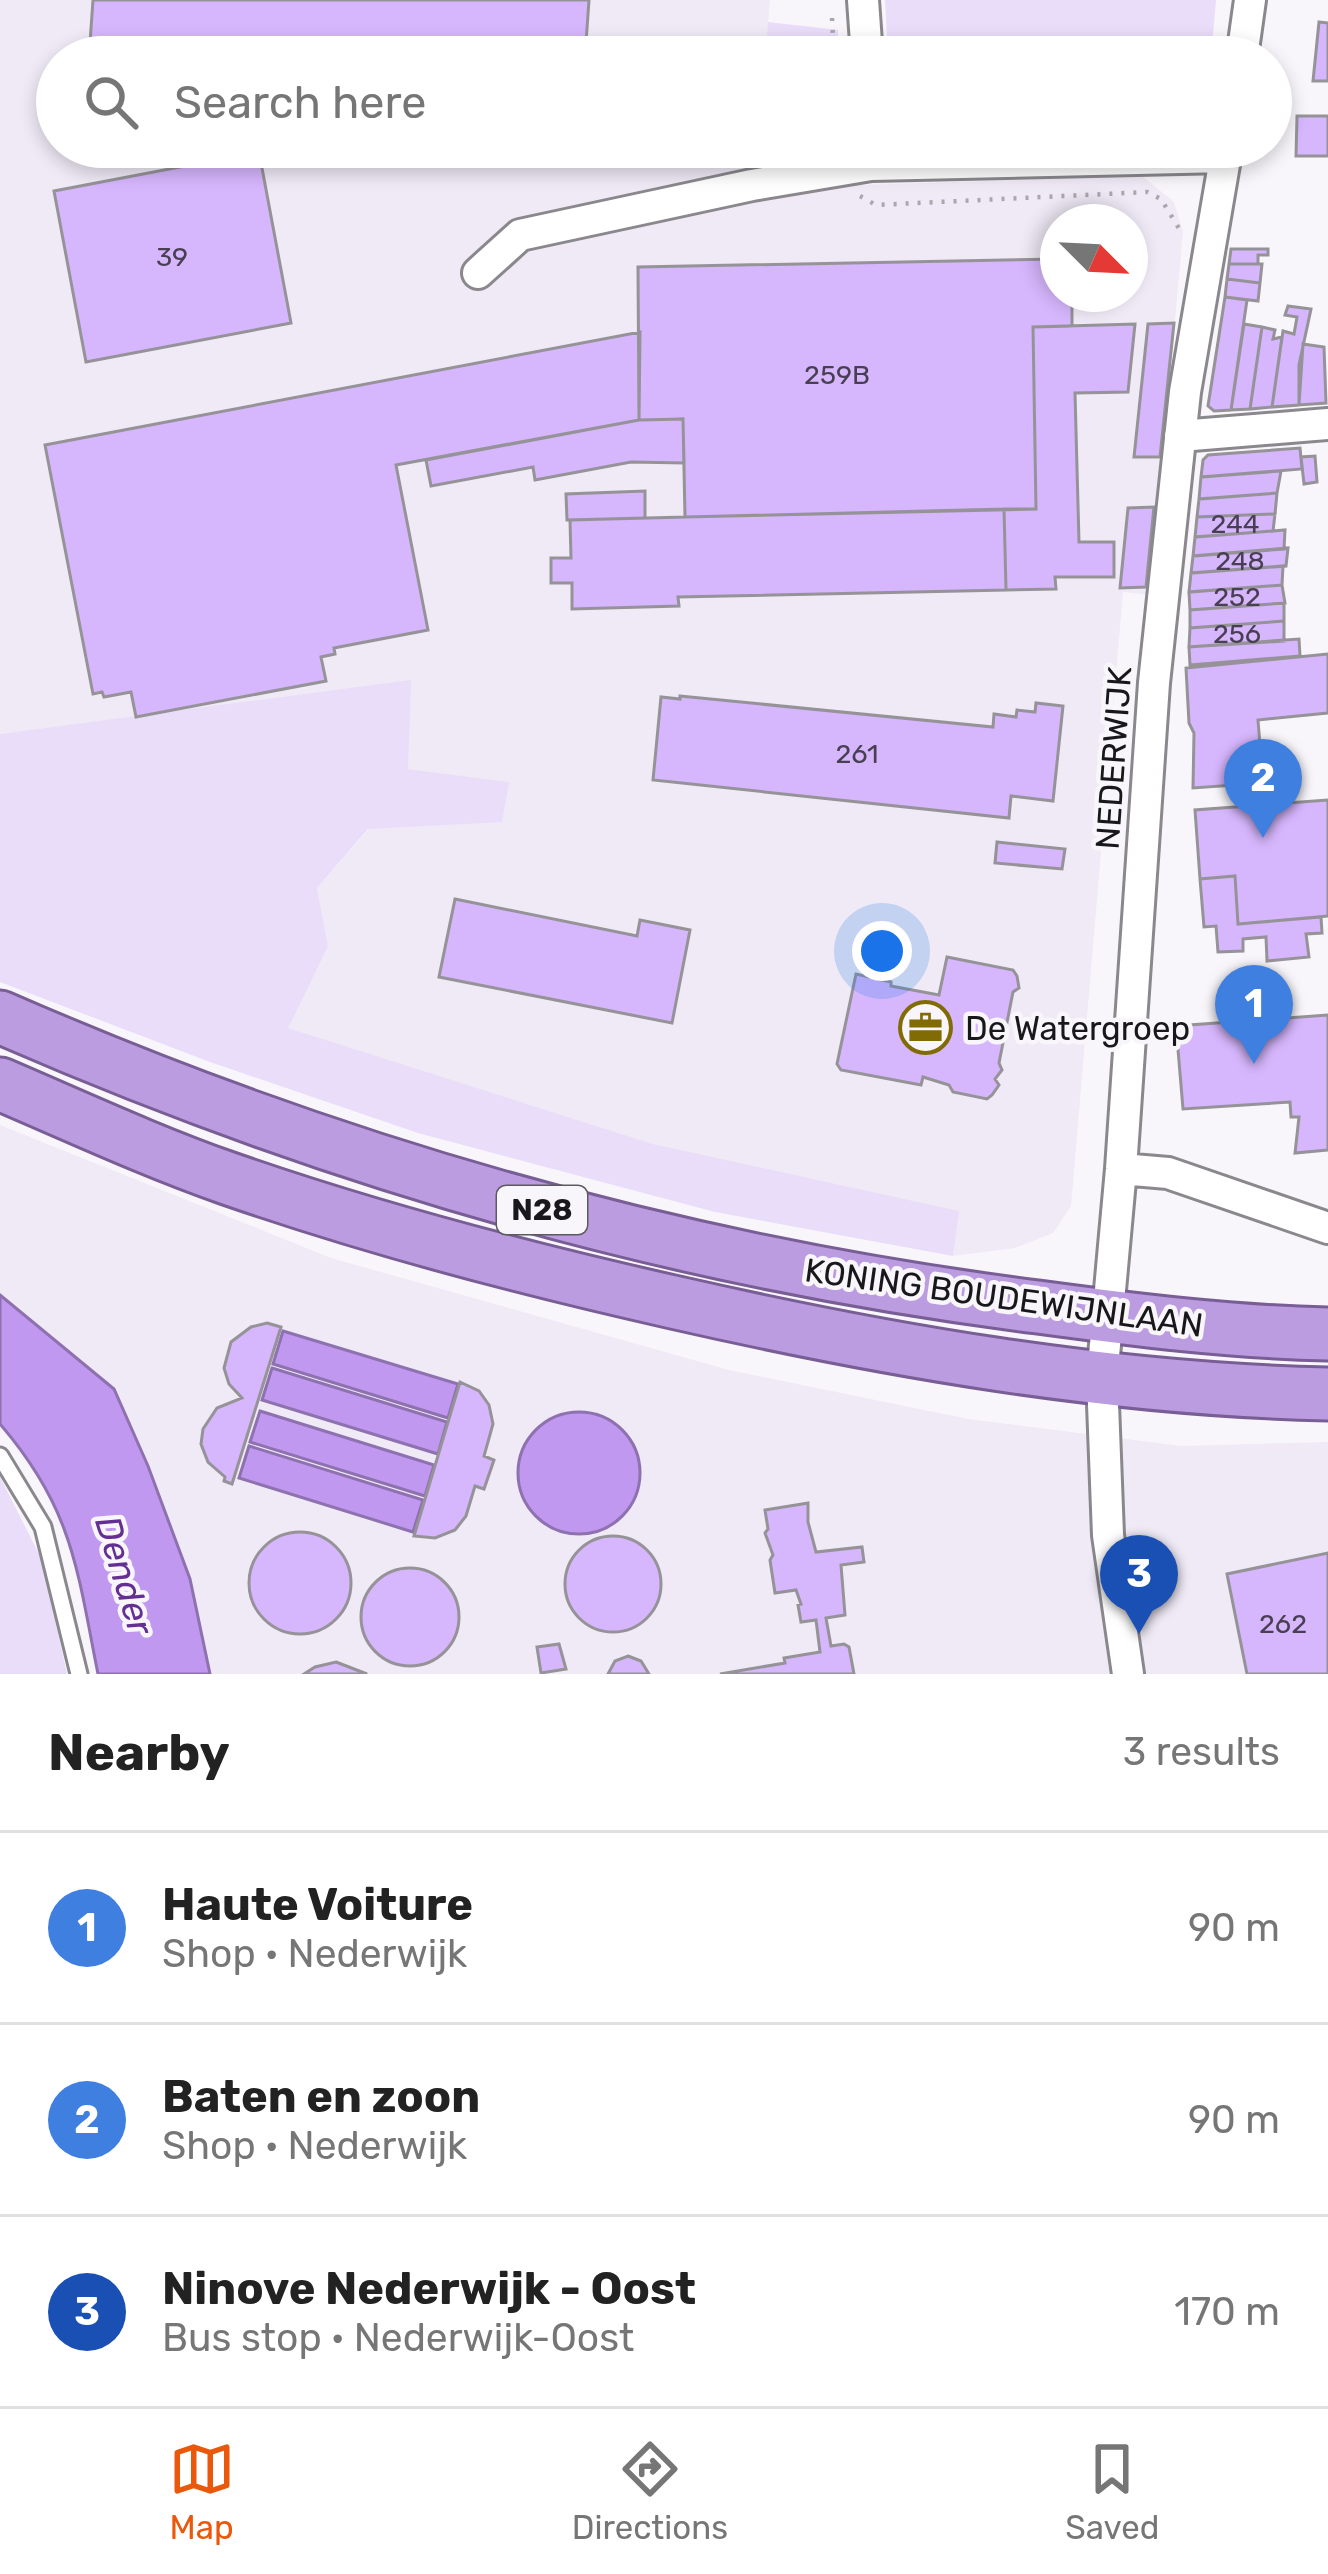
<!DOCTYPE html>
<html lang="en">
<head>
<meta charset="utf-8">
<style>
	body { margin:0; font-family:Rubik,sans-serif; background:#f2f2f2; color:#222 }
	.compass { position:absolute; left:1040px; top:204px; width:108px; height:108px; border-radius:50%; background:#fff; box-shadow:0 6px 18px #0003; rotate:114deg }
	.you { position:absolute; left:882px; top:951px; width:42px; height:42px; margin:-30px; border:9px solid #fff; border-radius:50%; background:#1a73e8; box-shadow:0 0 0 18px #1a73e833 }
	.badge { display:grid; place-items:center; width:78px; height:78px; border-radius:50%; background:#ea580c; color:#fff; font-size:39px; font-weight:700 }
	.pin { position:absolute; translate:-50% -99px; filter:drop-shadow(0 3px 6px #0008) }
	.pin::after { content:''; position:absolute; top:63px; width:42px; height:36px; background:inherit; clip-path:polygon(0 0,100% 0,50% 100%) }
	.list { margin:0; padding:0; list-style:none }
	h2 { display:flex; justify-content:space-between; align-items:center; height:156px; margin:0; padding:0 48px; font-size:51px }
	h2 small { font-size:39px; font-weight:400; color:#767676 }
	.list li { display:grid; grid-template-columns:78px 1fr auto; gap:36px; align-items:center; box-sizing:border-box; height:192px; padding:0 48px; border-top:3px solid #e0e0e0 }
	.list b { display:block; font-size:45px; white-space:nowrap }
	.list p { margin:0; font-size:39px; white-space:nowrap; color:#767676 }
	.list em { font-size:39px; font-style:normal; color:#767676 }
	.icon { flex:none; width:66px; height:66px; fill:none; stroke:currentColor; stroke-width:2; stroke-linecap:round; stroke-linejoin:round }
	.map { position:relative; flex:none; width:1328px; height:1674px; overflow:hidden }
	.search { position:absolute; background:#fff; box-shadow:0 6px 18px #0003; left:36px; right:36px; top:36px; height:132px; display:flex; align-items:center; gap:30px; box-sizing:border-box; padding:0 42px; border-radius:66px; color:#767676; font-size:45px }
	.sheet { height:732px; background:#fff }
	nav { display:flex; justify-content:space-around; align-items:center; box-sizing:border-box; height:168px; border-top:3px solid #e0e0e0; background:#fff; font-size:33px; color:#767676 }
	nav a { display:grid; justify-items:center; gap:6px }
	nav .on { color:#ea580c }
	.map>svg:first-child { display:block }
	.built { fill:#efeaf6; fill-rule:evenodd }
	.green { fill:#e9ddf9 }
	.water { fill:#c198ef; stroke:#8e71af; stroke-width:3 }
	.building { fill:#d6b6fd; stroke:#959397; stroke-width:3 }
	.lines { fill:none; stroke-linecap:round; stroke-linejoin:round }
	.service-casing { stroke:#8a888d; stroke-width:21 }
	.minor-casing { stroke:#8a888d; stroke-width:36 }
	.trunk-casing { stroke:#785e95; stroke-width:57 }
	.path { stroke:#a9a7ab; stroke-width:4.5; stroke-dasharray:3 9; stroke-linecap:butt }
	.service { stroke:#fff; stroke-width:15 }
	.minor { stroke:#fff; stroke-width:30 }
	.trunk { stroke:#bc9ce0; stroke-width:51 }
	.labels { text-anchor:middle; stroke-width:9; stroke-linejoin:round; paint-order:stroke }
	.number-label { font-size:27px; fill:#483f52 }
	.shield { fill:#f8f6fb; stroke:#5b5a5d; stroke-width:3 }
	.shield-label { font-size:30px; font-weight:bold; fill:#181719 }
	.street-label { font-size:33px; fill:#181719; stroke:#f8f6fb }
	.poi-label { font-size:33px; fill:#181719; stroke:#f8f6fb; text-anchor:start }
	.water-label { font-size:36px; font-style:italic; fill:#642f93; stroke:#f8f6fb }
</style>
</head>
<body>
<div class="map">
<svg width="1328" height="1674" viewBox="0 0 1328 1674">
	<rect width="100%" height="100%" fill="#f8f6fb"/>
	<path class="built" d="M0,0h770l-5,57h-708v90h778l3,32 27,6 277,-9 32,26 9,30 -33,363 -27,-3 -52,614 -18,27 -38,15 -62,8 5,-45 -305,-67 -366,-116 41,-80 -11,-60 52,-59 139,-47 -100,-13 -272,-52 -136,17zM1058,222h72v72h-72z
		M0,1125l331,133 398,112 239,49 213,27 147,-4v232h-1118l-20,-95 -42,-113 -34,-76 -114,-95z"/>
	<path class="green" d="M885,0h331l-5,57h-323z
		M768,22l70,8v27h-73z
		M411,680l-3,89 101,13 -7,40 -134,7 -51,59 11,59 -40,81 365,116 306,67 -6,45 -238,-44 -297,-79 -208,-71 -210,-80v-248z
		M0,1477l41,81 26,116h-67z"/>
	<path class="water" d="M0,1295l114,94 34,77 42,113 20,95h-112c-21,-105 -25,-165 -98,-250z
		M283,1331l175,53 -10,34 -175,-54z
		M272,1368l175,54 -9,32 -176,-54z
		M260,1411l174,54 -9,31 -175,-54z
		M518 1473a61 61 0 1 1 122 0a61 61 0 1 1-122 0Z
		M249,1446l174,54 -10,32 -174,-54z
		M257 1582a45 45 0 1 1 90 0a45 45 0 1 1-90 0Z
		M568 1584a45 45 0 1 1 90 0a45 45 0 1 1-90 0Z
		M365 1616a46 46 0 1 1 92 0a46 46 0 1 1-92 0Z"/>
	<path class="building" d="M93,0h496l-4,57h-496z
		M1319,22l9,1v58h-15z
		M1297,116h31v40h-32z
		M259,152l32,171 -205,39 -32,-171z
		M1231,249h37v6h-10v9h-29z
		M1058,259v35h14v32l-39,1 3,182 -351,8 -2,-98 -44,1 -1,-153z
		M1229,264h33l-2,19 -33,-4z
		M1227,279l33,4 -2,18 -33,-4z
		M1225,297l22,3 -16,110 -17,1 -6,-5z
		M1288,306l23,3 -12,56v40l-27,2 11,-76 11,3 3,-17 -12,-2z
		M1174,323l-14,134h-26l14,-133z
		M1135,324l-7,68 -53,1 4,149h35v35h-59l1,12 -50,1 -2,-81h32l-3,-182z
		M1244,324l18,3 -12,82 -19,1z
		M1262,327l13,3 -2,9 9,-2 -10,70 -22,2z
		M640,332l-1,88 -243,45 32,165 -94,18 1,6 -14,3 5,24 -190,36 -5,-25 -27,5 -2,-5 -9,2 -48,-249z
		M1303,344l21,3 2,56 -27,2z
		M683,419l1,44 -53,-1 -96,18 -2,-13 -102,19 -5,-26 213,-40z
		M1300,448l2,21 -101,8 2,-17 5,-5z
		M1315,456l2,26 -13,2 -3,-27z
		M1281,471l-4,22 -78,6 2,-22z
		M645,491v27l-78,2 -1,-26z
		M1277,493l-2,21 -78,3 2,-18z
		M1154,507l-8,80 -26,1 8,-80z
		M1004,509l2,81 -328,7 1,9 -107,3v-26h-21v-25h20l-1,-38z
		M1275,514l-2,17 -78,6 2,-20z
		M1285,530l-1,19 -91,7 2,-19z
		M1288,548l-2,18 -95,7 2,-17z
		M1283,566l-1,19 -93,7 2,-19z
		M1282,585l3,18 -95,7 -1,-18z
		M1284,603v18l-94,7v-18z
		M1284,621v20l-95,6 1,-19z
		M1299,639l1,17 -110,9 -1,-18z
		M1328,654v59l-70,7 5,63 -70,5 1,-55 -5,-10 -3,-55z
		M680,696l313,31 1,-13 22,3 1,-7 18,2 1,-9 27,3 -10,95 -42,-5 -2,22 -356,-38 8,-83 19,2z
		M1328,800v116l-90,8 -3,-48 -35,3 -5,-69z
		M997,842l68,7 -3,20 -67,-6z
		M1235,876l3,48 83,-7 1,16 -16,1 3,23 -42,4 -1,-24 -23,2v12l-25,1 -2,-26 -12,1 -4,-48z
		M455,899l182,37 3,-16 50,10 -18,93 -233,-46z
		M947,957l66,13 4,6 2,12 -6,4 -14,71 3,7 -7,9 4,6 -7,10 -5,4 -34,-7 -4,-7 -26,-8 -2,8 -80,-15 -4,-6 19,-90 35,8v4l48,9z
		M1328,1015v135l-33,3 4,-36h-8l-1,-15 -107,7 -7,-83z
		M267,1323l14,4 -49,157 -8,-3 1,-4 -17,-15 -7,-18 2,-15 14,-21 25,-10 -13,-14 -5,-16 7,-26 20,-15z
		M460,1382l19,9 10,14 4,19 -9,32 10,4 -10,29 -9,-3 -9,30 -11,14 -20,8 -21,-2z
		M808,1503v19l8,30 46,-5 2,15 -23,3 4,50 -19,3 5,28 13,-2 5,3 5,27h-134l65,-11 -1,-5 36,-6 -4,-32 -15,2 -3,-17 3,-1 -5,-14 -21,3 -5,-33 3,-5 -8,-22 3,-4 -3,-19z
		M249 1583a51 51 0 1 1 102 0a51 51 0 1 1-102 0Z
		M565 1584a48 48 0 1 1 96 0a48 48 0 1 1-96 0Z
		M1328,1553v121h-81l-20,-100z
		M361 1617a49 49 0 1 1 98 0a49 49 0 1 1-98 0Z
		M559,1644l7,25 -25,4 -4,-26z
		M628,1656l13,5 8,13h-41l7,-13z
		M336,1662l31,12h-63l11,-7z"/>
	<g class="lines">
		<defs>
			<path id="service" d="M0,1456l43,71 36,147"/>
			<path id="minor" d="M863,0l4,57
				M1242,57l8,-57
				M870,148l1,17 354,-8
				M478,273l42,-38 232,-50 119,-20
				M1180,436l148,-12
				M1121,1169l47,4 160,55
				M1128,1674l-20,-139 -6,-157 19,-209 33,-486 31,-291 42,-245"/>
			<path id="trunk" d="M0,1017c331,145 679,245 1038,290 96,13 194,25 290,27
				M0,1084c75,32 150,67 227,94 146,51 295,90 446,124 215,49 434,87 655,92"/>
		</defs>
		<use href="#service" class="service-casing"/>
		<use href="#minor" class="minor-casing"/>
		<use href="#trunk" class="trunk-casing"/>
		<path class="path" d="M832,18l2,39
			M860,196l16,9 271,-13 14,7 19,31"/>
		<use href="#service" class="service"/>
		<use href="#minor" class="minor"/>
		<use href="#trunk" class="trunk"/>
	</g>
	<defs>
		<symbol id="office-ring" viewBox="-11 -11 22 22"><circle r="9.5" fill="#f8f6fb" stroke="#806b04" stroke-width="1.5"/><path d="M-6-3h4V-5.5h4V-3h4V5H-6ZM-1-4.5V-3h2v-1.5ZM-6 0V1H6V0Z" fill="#806b04"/></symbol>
	</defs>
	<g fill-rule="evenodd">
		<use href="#office-ring" x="896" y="998" width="59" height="59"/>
	</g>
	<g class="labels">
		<g class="number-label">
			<text x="172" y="266">39</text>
			<text x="837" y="384">259B</text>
			<text x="1235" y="533">244</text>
			<text x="1240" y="570">248</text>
			<text x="1237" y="606">252</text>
			<text x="1237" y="643">256</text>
			<text x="857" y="763">261</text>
			<text x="1283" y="1633">262</text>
		</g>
		<rect class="shield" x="497" y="1186" width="90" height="48" rx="9"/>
		<g class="shield-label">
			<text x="542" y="1220">N28</text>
		</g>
		<g class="street-label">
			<text transform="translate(1113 758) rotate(-86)" y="12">NEDERWIJK</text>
			<text transform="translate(1004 1297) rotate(8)" y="12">KONING BOUDEWIJNLAAN</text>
		</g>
		<g class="poi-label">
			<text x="965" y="1040">De Watergroep</text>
		</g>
		<g class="water-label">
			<text transform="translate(125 1575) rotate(73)" y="13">Dender</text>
		</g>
	</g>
</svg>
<svg class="compass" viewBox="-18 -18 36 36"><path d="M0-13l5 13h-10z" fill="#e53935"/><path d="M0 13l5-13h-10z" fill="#767676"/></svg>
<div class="you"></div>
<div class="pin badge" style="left:1254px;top:1064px;background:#3f7fe0">1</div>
<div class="pin badge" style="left:1263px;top:838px;background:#3f7fe0">2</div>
<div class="pin badge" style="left:1139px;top:1634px;background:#1a4fb4">3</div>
<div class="search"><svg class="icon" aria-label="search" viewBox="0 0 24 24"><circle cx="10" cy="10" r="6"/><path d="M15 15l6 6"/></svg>Search here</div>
</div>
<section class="sheet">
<h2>Nearby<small>3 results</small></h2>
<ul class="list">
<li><span class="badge" style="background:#3f7fe0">1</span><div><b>Haute Voiture</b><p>Shop · Nederwijk</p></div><em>90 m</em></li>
<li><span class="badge" style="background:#3f7fe0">2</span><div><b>Baten en zoon</b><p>Shop · Nederwijk</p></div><em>90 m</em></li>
<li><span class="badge" style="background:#1a4fb4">3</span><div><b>Ninove Nederwijk - Oost</b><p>Bus stop · Nederwijk-Oost</p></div><em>170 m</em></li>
</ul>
</section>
<nav>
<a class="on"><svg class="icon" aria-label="map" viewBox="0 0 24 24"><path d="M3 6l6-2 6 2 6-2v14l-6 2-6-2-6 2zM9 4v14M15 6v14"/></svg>Map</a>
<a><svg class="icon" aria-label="directions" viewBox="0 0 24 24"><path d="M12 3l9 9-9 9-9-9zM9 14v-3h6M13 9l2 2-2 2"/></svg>Directions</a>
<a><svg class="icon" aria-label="saved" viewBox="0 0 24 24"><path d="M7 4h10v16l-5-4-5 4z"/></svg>Saved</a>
</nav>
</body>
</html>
